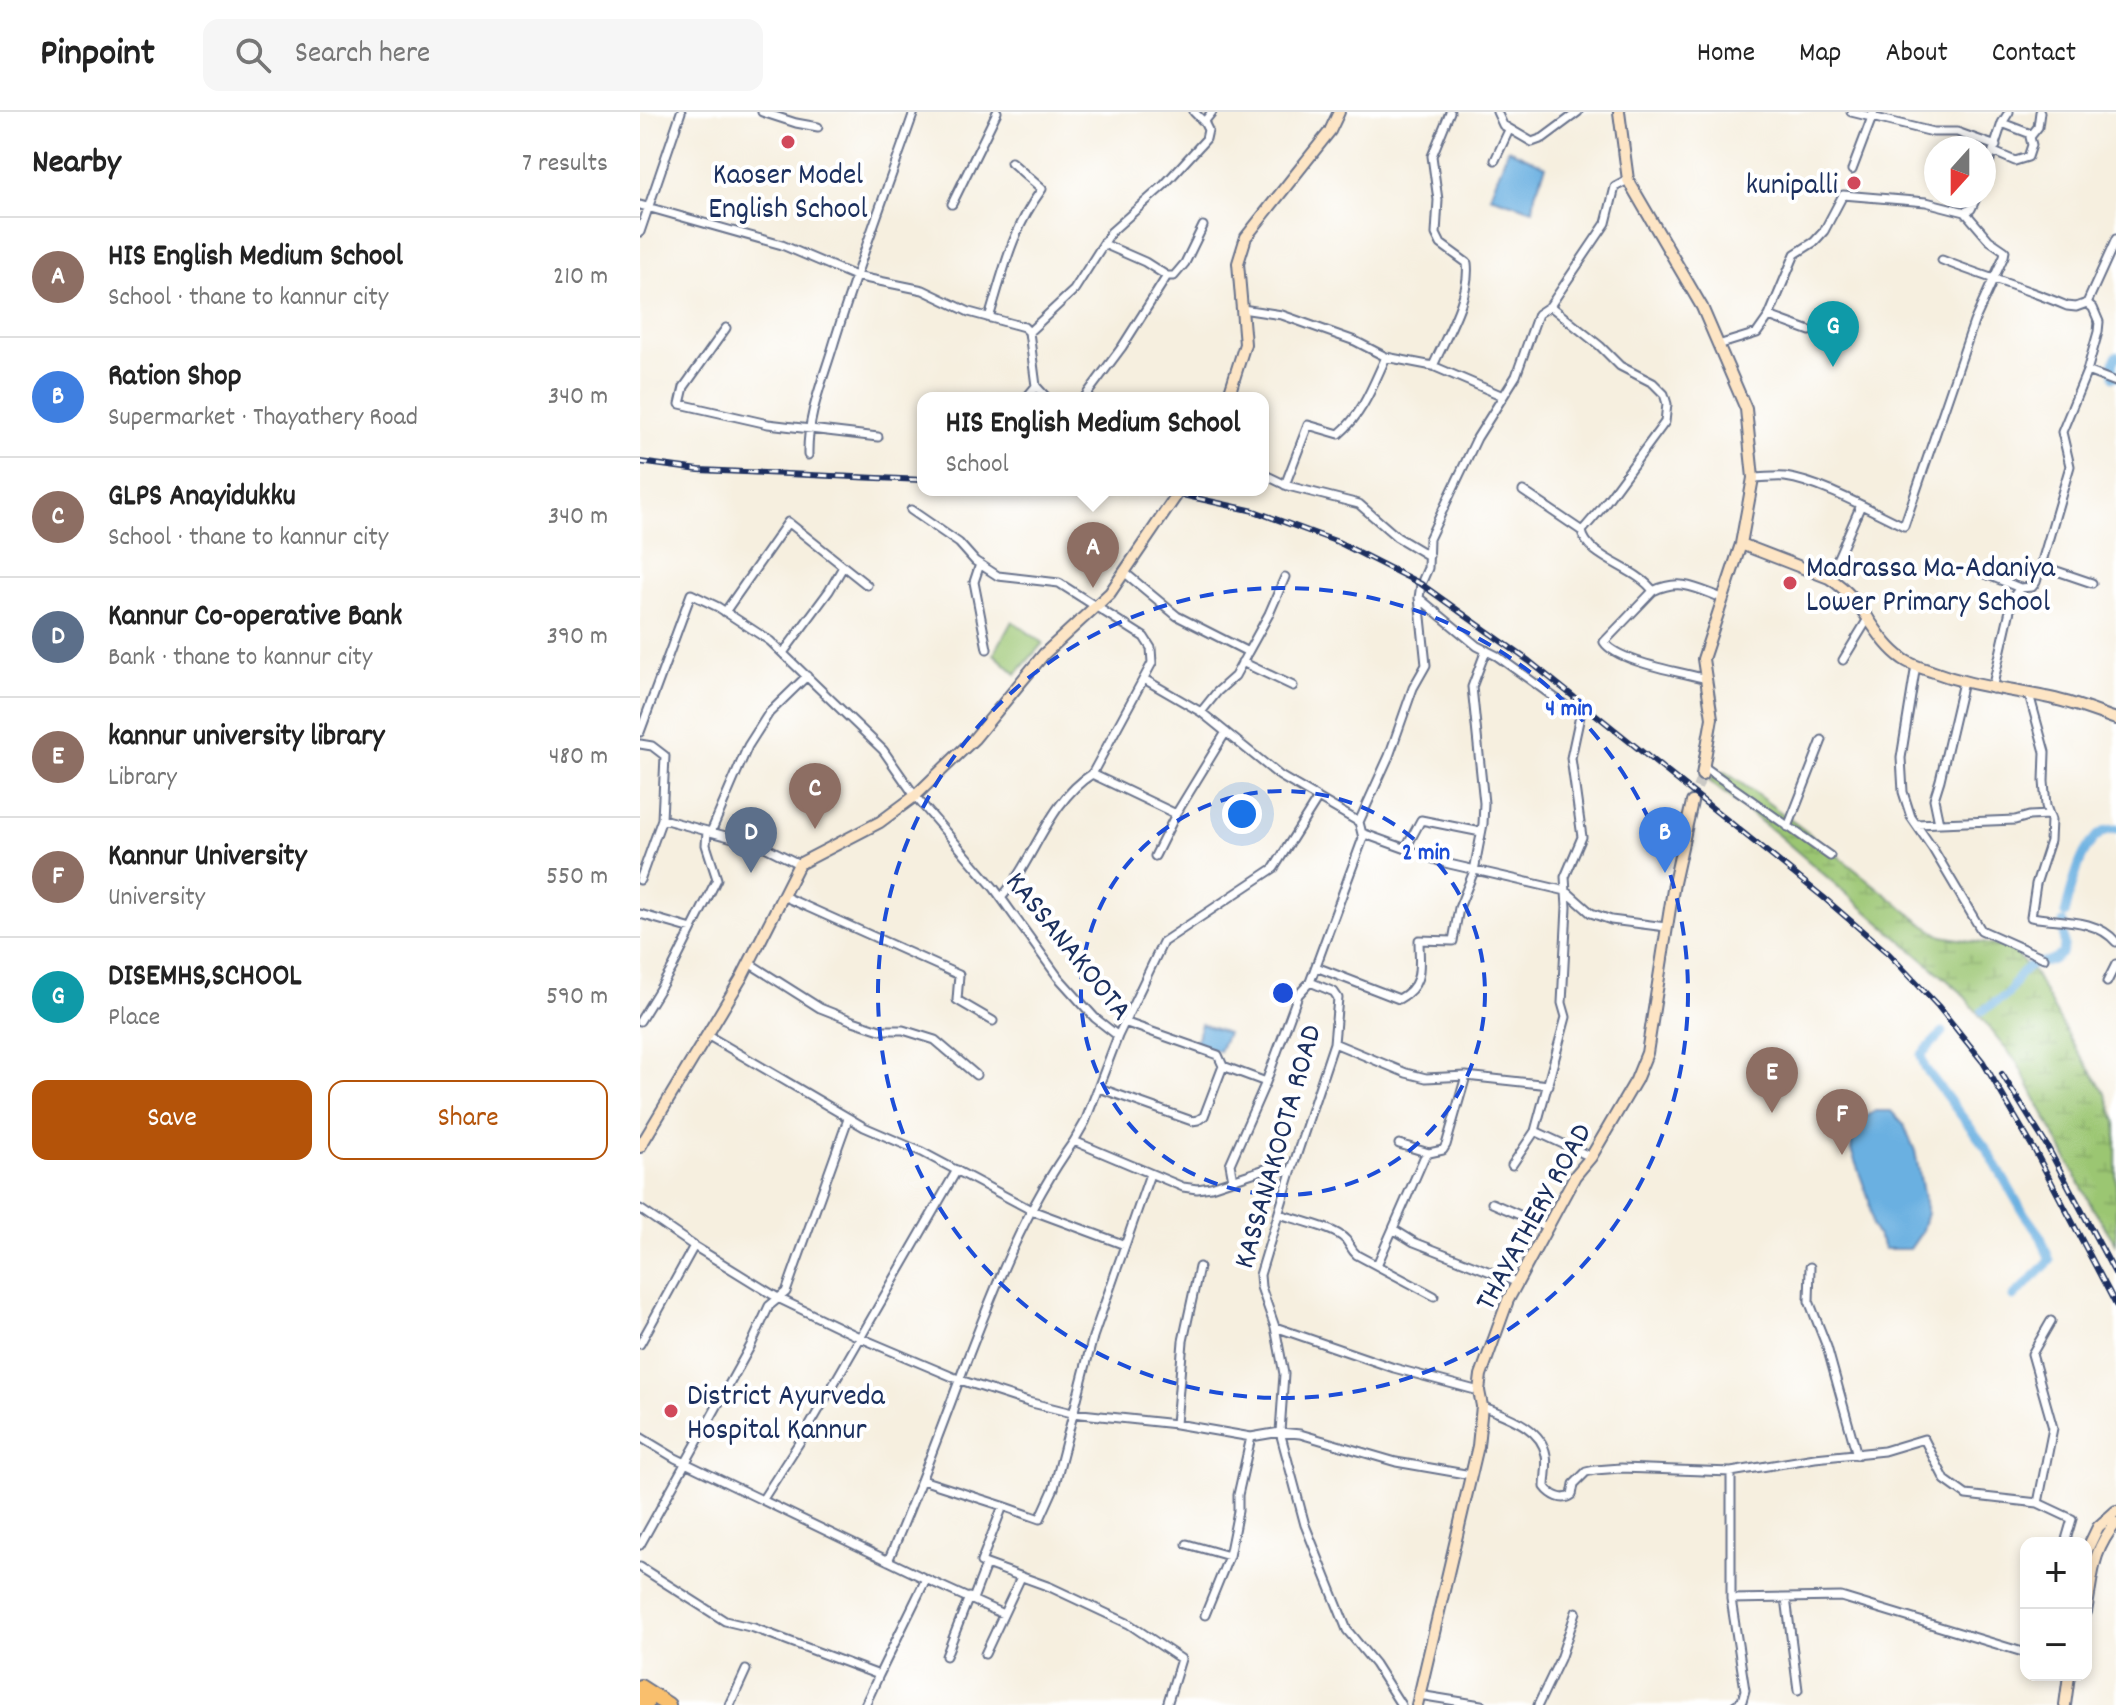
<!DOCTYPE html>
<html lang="en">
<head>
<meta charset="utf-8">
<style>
	body { margin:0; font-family:Dekko,sans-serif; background:#f6f6f6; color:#222 }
	.controls { position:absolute; right:24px; bottom:24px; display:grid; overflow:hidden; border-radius:16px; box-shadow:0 4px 12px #0003 }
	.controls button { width:72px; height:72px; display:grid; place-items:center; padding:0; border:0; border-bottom:2px solid #e0e0e0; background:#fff; color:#222; font:40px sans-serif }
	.compass { position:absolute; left:1284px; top:24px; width:72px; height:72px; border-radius:50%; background:#fff; box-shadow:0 4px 12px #0003; rotate:201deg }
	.you { position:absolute; left:602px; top:702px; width:28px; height:28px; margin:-20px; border:6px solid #fff; border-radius:50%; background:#1a73e8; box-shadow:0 0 0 12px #1a73e833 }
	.badge { display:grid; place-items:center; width:52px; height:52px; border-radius:50%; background:#b45309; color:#fff; font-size:26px; font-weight:700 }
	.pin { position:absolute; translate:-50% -66px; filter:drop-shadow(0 2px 4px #0008) }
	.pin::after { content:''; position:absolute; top:42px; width:28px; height:24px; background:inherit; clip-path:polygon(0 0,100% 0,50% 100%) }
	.popup { position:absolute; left:277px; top:280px; width:352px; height:104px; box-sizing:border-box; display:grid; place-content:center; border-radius:16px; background:#fff; filter:drop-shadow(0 2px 6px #0005); font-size:26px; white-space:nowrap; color:#767676 }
	.popup b { font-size:30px; color:#222 }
	.popup::after { content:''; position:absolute; left:50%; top:100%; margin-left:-16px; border:16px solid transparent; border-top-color:#fff }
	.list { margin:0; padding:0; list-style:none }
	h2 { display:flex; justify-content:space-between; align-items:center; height:104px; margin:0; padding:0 32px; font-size:34px }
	h2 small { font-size:26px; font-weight:400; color:#767676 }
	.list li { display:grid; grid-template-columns:52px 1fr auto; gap:24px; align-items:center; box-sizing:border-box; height:120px; padding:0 32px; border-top:2px solid #e0e0e0 }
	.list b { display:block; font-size:30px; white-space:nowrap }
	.list p { margin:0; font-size:26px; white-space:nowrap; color:#767676 }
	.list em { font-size:26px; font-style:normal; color:#767676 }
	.actions { display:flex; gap:16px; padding:24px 32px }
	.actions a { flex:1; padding:18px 0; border:2px solid #b45309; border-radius:16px; text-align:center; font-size:28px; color:#b45309 }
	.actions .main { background:#b45309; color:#fff }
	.icon { flex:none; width:44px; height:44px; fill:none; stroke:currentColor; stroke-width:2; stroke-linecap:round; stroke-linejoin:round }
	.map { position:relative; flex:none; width:1476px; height:1593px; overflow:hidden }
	header { display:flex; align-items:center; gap:48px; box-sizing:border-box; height:112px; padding:0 40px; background:#fff; border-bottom:2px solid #e0e0e0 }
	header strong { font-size:38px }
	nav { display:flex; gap:44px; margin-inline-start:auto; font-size:28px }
	.search { width:560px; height:72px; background:#f6f6f6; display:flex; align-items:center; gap:20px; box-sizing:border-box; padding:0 28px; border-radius:16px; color:#767676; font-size:30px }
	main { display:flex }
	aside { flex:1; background:#fff }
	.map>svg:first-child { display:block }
	.wetland { fill:url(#wetland-marsh); stroke:#5b7a68; stroke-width:2 }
	.park { fill:#9bc672; stroke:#5b7a68; stroke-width:2 }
	.water { fill:#6bb0e1; stroke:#4370a0; stroke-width:2 }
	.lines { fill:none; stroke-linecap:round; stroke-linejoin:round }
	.canal { stroke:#6bb0e1; stroke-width:9 }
	.secondary-tunnel { stroke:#cac9c5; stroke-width:10; stroke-dasharray:10 5; stroke-linecap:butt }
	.street-casing { stroke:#68728b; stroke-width:11 }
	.secondary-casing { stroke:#68728b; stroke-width:14 }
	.highway-casing { stroke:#68728b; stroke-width:18 }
	.street { stroke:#fff; stroke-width:7 }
	.secondary { stroke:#fde5c5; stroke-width:10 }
	.highway { stroke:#f9bf6d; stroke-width:14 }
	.rail-casing { stroke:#1b2f5e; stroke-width:6 }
	.rail { stroke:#fff; stroke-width:3; stroke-dasharray:9; stroke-linecap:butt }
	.ring { fill:none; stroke:#1d4ed8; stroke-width:4; stroke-dasharray:14 10 }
	.poi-dot { fill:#d1495b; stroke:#fff; stroke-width:3 }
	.labels { text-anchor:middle; stroke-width:8; stroke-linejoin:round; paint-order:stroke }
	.poi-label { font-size:30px; fill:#1b2f5e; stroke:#fff; text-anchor:start }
	.street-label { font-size:30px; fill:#1b2f5e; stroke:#fff }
	.centre { fill:#1d4ed8; stroke:#fff; stroke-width:4 }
	.ring-label { font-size:24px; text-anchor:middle; font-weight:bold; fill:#1d4ed8; stroke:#fff; stroke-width:8; stroke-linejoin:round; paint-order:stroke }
</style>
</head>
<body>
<header>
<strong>Pinpoint</strong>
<div class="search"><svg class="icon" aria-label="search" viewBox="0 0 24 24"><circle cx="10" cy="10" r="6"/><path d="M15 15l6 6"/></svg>Search here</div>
<nav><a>Home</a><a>Map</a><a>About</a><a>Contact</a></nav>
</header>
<main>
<aside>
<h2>Nearby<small>7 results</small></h2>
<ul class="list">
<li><span class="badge" style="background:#8d6e63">A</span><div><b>HIS English Medium School</b><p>School · thane to kannur city</p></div><em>210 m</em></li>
<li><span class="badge" style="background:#3f7fe0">B</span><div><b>Ration Shop</b><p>Supermarket · Thayathery Road</p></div><em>340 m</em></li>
<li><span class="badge" style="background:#8d6e63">C</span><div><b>GLPS Anayidukku</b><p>School · thane to kannur city</p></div><em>340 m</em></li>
<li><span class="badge" style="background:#5c6f8a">D</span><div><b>Kannur Co-operative Bank</b><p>Bank · thane to kannur city</p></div><em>390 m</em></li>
<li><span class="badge" style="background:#8d6e63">E</span><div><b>kannur university library</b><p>Library</p></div><em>480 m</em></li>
<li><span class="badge" style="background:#8d6e63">F</span><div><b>Kannur University</b><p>University</p></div><em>550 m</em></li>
<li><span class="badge" style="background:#0f9aa8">G</span><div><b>DISEMHS,SCHOOL</b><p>Place</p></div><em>590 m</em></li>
</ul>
<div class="actions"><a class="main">Save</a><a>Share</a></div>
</aside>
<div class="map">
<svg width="1476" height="1593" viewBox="0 0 1476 1593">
	<defs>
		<pattern id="wetland-marsh" width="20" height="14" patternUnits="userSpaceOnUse" patternTransform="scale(2)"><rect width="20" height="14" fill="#9bc672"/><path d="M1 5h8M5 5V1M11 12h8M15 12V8" fill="none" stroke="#85aa65"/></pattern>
	</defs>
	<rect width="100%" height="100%" fill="#fff"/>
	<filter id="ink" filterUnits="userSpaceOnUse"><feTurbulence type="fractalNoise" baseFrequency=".0125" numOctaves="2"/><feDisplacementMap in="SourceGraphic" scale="16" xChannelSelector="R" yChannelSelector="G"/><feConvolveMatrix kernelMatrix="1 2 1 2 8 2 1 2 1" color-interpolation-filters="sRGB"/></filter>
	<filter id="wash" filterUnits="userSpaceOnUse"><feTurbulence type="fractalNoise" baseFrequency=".006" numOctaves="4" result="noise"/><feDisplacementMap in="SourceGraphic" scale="32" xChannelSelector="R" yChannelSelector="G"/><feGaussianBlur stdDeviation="1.8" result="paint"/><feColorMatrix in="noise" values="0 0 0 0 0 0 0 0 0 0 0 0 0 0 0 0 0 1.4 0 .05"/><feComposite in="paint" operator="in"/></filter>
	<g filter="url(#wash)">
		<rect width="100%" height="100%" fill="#f6efdf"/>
		<path class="wetland" d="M1076,660h9l26,18 77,58 95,76 19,12 62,11 11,6 19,20 36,66 36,55 10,28v122l-24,-37 -74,-143 -57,-72 -183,-157 -69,-54z"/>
		<path class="park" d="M372,509l31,22 -27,31 -22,-20z"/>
		<path class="water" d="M868,37l38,17 -11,28 -2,16 -43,-14z
			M561,912l26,9 -8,18 -24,-6z
			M1236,999h15l13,14 11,26 12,62 -6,20 -11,16h-25l-13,-23 -3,-26 -18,-50 2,-17 9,-14z"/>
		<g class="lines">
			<path class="canal" d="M1474,265l-1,-12 3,-9
				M1425,802c7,-27 17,-85 51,-85
				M1342,899l26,-17 12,-20 11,-9 22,-5 9,-7 2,-6 -1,-24
				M1303,920l-22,23 4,13 61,80 37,64 18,25 9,24 -37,36"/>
		</g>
	</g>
	<g filter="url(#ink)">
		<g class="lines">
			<path class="secondary-tunnel" d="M1052,690l10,-27"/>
			<defs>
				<path id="street" d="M122,0l34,11 22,4
					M554,0l10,10
					M857,0l6,13 29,17 11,-4 35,-26
					M1211,0l82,20h24l39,14
					M1362,11l29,11
					M1354,40l21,9 13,-4 4,-12 -2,-8 8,-10 2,-15
					M855,48l14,-30
					M1212,58l22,-58
					M1344,66l18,-55 7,-11
					M988,68l-13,7 -9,36 -56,83 50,40 20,20 33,17 11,11 3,10 -2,18 -65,88 -18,21c4,27 56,37 71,60l-49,51c13,20 78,30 102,37
					M312,92l45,-92
					M0,93l142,40 73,31 68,14 46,22 55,15 5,5 7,54 11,12
					M0,120l41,-120
					M464,132l41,18 22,14h7l11,-13 18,-37
					M1302,148c42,17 83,28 125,46l9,1 11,-4 29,-64
					M602,197l40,6 73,26 31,16 47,9 70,30
					M1129,204l41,15
					M349,206c15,-49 23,-88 53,-129l-31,-27
					M86,216l-42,59 -4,17 88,20 110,13
					M389,220l45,-42 37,-58 53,-47 42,-46 2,-9 -4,-8 8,-10
					M1078,233l39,-12 12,-17 26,-62 19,-12 10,-11 19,-36 83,7 39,10 6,-3 6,-13
					M793,254c13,-30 38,-70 34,-103l-26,-19 -5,-10 2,-34 -6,-44 18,-44
					M1447,259l29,11
					M386,286l10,-12
					M444,286l38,-51 45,-71
					M168,343c-1,-39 15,-75 26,-112 24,-78 53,-154 80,-231
					M623,362l25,12 71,18 38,33 32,19
					M1113,366c11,0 22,-2 32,-1 36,5 85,33 119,49l70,-204 30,-66 1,-5 -16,-11 -24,-28
					M645,373l23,-60 31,9c24,-20 34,-49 47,-77
					M883,379l59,40
					M271,398l48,33 16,18 23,15 61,7 85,54 7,11 1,15 -60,111c-44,28 -58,87 -91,124
					M340,452l-6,18 13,67
					M1402,454l50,17
					M484,460l53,44 71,36 -13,24 -18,16 -16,20
					M1343,461l37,15 12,-1 4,-5 34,-116 -8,-34 25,-61 11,-39 1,-10 -6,-14 -6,-5
					M1189,466l32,-73
					M1013,479c27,-13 43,-3 69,7
					M779,486l58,48 20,10 83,60 -9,42 11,79 -17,40 2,30 -5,96 4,14 -31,114 56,26
					M85,500l63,-90 79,63
					M608,540l21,-38 16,-37
					M143,541l46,-62 14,-24
					M1203,548l26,-43
					M602,550l51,24
					M1276,553l-15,93 2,34 8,25 22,32 48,81 63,28
					M504,567l57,33 79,64 79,46 4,16 -53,144 24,10 4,6 -4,45 -43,129 -31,103 1,12 14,40 9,47 -4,58 25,93 42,105 28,34 26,41
					M1352,577l21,-92 7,-9
					M1389,582l16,58 -1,29 2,25 5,14 -1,21 -14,43 -5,33c28,5 65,1 85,25
					M0,620l51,-138 27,13 52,34 113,109 32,46 79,92 64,89 37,41 23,18 -33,86 -11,19
					M0,632l12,2 13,10 -3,63
					M1063,654l127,90
					M452,662l84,40
					M719,710l30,-66 24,-68 13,-23 -7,-67 2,-14 7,-16 1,-29 48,-101 39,-62 22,-62 12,-8
					M1299,711l-5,-24 6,-19 23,-98
					M1276,712l99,-4 14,-4 19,-1
					M1148,715l34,-87
					M71,720l37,-86 21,-33 38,-37
					M722,721l83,30 121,28 25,22 20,7 55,7
					M766,736l15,-28 60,12
					M515,744l21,-42 50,-82
					M0,768l22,-61 101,27 36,18
					M143,784l176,79 -2,25 36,21
					M0,802l52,15
					M109,851l71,45 33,13 27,9h23l32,10 41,35
					M676,855l83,32c26,-14 20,-33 20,-59l34,1 6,-33 15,-37 9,-47 1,-21 -12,-116 14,-37
					M1467,870l9,-18
					M0,909l33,-54 44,-88 -11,-34 1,-14
					M67,923l157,92 58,25 109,58 94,35
					M478,924l45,-94 111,-74 44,-70
					M694,931l72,30 20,5 40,-2 83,9
					M583,954l43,16 32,-87 12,-13
					M459,976l93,33 6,-1 6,-4 19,-50 -5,-11 -94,-33
					M759,1032l30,9
					M872,1053l23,-34
					M510,1062l-57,163 -39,151 -14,31 -37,-13 -22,56 69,25 79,37 52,35 -14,46
					M593,1068l-3,-16 36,-82
					M852,1091l55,24
					M0,1097l54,37 84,52 83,40 99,42 68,22 44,11 104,11 75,13 -13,58v16l-9,45 -24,59
					M639,1102c15,5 57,14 67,26 4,5 5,10 11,15l77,41
					M753,1117l21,13 102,40
					M737,1153l47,-107 5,-5 14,-3 3,-5 20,-69
					M1170,1155l-1,34 18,46 30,108
					M635,1215l119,41 85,23
					M0,1232l54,-98
					M842,1294c23,10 59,20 64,49 2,10 -1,22 -1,32 6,8 18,15 27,8l2,-11 12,-12 9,-2 26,-2 110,4 84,-14 69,-7 40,-12 21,41 21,15 72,8 34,16 -7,24
					M536,1312l7,-83 16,-74
					M0,1325l35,21 251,121 -47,96 -125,-47 -29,-7 -85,-54
					M611,1325l29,-5 20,2 96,28 75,13
					M282,1368l81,26
					M123,1387l43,-67 151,-262
					M1398,1391l15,-75 -21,-74 19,-33
					M547,1432l42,12
					M0,1433l111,-200 18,-39 17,-14 62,-173
					M248,1449c26,-60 49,-121 72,-183 31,-81 62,-165 114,-237l109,46 14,2 14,-2 60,-20 20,5
					M286,1467l77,35
					M1146,1486l12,92
					M333,1487l13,-34
					M1091,1487v-127
					M345,1542l36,-77
					M306,1544l23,-59
					M779,1583l62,10
					M90,1593l16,-35
					M225,1593l14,-30
					M898,1593l22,-46 16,-47
					M1095,1593l7,-4 3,-11 -14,-91 110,-2 185,56"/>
				<path id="secondary" d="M979,0l9,68 74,127 44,102 7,69 -12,66 -38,115 9,59 -10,57
					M588,286l17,-54 -7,-81 8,-26 84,-106 9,-19
					M1101,432l88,34c37,23 44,60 74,81 8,6 19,9 28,12 42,16 73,17 114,26 24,4 48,14 71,22
					M0,1035l102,-170 57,-113 81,-42 35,-26 59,-57 70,-85 66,-61 70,-103
					M1446,1440l12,-25 18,-16
					M1446,1500c7,-36 5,-60 30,-89
					M777,1593l61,-259 4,-40 -3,-15 2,-16 27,-75 67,-124 16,-19 45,-77 11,-27 27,-170 18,-81
					M1425,1593l4,-30"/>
				<path id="highway" d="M0,1575l28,18
					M0,1589l6,4"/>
			</defs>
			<use href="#street" class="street-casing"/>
			<use href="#secondary" class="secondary-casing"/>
			<use href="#highway" class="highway-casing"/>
			<use href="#street" class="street"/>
			<use href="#secondary" class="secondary"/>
			<use href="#highway" class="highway"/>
			<defs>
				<path id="rail" d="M0,350l59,8 224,10
					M503,378l35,4 76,17 84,31 83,42 108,77 294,236 66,57 49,52 45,56 52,89 81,154
					M1362,962l45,72 69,129"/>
			</defs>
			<use href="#rail" class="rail-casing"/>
			<use href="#rail" class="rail"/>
		</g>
	</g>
	<g class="ring">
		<circle cx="643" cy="881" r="202"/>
		<circle cx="643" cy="881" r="405"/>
	</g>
	<g class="poi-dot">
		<circle cx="148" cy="30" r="8"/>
		<circle cx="1214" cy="71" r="8"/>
		<circle cx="1150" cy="471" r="8"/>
		<circle cx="31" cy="1299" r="8"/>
	</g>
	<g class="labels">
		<g class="poi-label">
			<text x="148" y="71" text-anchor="middle">Kaoser Model<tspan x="148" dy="34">English School</tspan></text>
			<text x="1198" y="81" text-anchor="end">kunipalli</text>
			<text x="1166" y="464">Madrassa Ma-Adaniya<tspan x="1166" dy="34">Lower Primary School</tspan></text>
			<text x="47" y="1292">District Ayurveda<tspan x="47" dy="34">Hospital Kannur</tspan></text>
		</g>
		<g class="street-label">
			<text transform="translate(430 833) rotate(51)" y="10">KASSANAKOOTA</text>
			<text transform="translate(636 1034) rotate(-74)" y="10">KASSANAKOOTA ROAD</text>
			<text transform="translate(892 1104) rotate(-61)" y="10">THAYATHERY ROAD</text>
		</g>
	</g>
	<circle cx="643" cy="881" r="12" class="centre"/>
	<g class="ring-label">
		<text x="929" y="603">4 min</text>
		<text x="786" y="747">2 min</text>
	</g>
</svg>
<div class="controls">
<button>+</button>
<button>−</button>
</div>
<svg class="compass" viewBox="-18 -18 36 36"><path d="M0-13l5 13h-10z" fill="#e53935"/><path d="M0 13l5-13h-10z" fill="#767676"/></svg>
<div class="you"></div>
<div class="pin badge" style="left:453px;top:476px;background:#8d6e63">A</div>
<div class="popup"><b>HIS English Medium School</b>School</div>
<div class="pin badge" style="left:1025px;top:761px;background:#3f7fe0">B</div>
<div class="pin badge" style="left:175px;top:717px;background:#8d6e63">C</div>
<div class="pin badge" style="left:111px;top:761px;background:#5c6f8a">D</div>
<div class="pin badge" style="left:1132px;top:1001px;background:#8d6e63">E</div>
<div class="pin badge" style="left:1202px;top:1043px;background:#8d6e63">F</div>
<div class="pin badge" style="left:1193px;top:255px;background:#0f9aa8">G</div>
</div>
</main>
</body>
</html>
